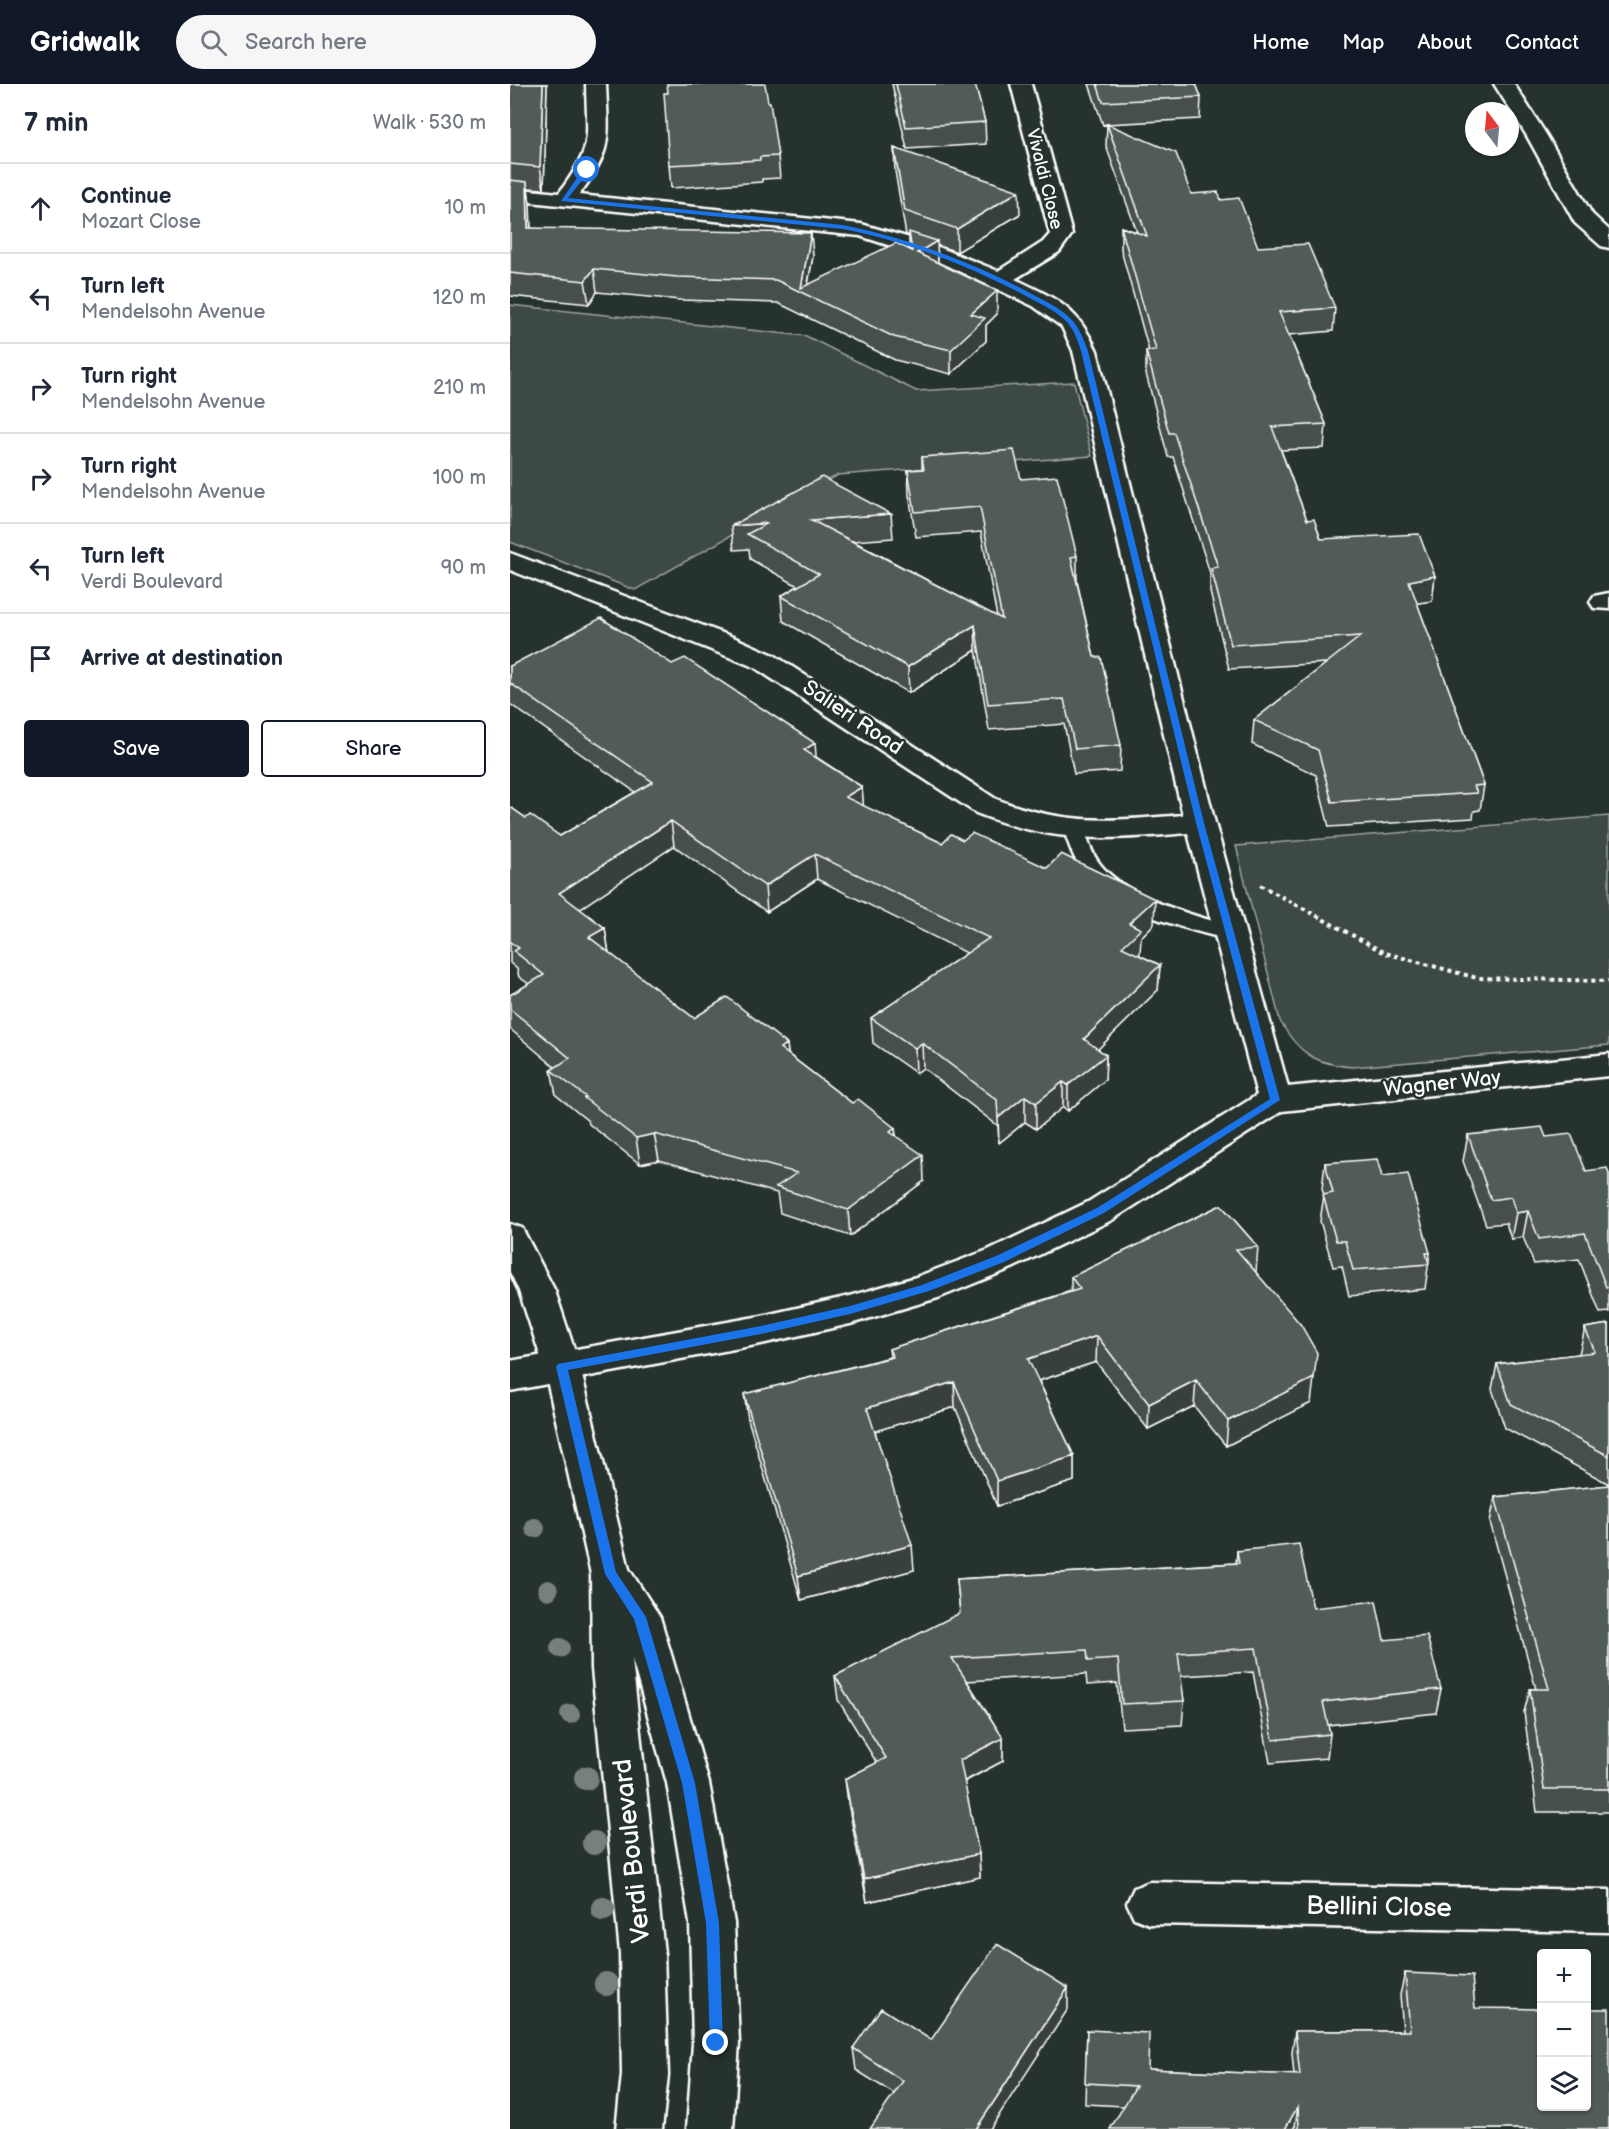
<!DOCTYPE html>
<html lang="en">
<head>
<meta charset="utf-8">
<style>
	body { margin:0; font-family:"Balsamiq Sans",sans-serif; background:#f6f6f7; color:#1f2937 }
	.controls { position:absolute; right:18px; bottom:18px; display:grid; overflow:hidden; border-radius:6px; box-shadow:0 2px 4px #0004 }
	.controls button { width:54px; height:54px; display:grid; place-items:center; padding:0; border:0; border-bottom:2px solid #e0e1e3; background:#fff; color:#1f2937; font:30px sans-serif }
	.compass { position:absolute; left:955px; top:18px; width:54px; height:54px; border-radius:50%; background:#fff; box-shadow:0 2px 4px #0004; rotate:344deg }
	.stop { position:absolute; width:18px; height:18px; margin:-14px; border:4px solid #1a73e8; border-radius:50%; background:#fff }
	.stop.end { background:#1a73e8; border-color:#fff; box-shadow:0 2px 6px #0008 }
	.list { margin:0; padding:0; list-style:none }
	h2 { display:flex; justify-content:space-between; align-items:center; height:78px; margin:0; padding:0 24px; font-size:26px }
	h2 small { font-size:20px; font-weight:400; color:#747a83 }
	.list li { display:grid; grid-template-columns:39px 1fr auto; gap:18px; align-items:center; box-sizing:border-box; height:90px; padding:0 24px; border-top:2px solid #e0e1e3 }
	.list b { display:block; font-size:22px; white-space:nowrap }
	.list p { margin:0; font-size:20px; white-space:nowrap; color:#747a83 }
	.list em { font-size:20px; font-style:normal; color:#747a83 }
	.actions { display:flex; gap:12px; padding:18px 24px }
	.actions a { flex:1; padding:14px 0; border:2px solid #111827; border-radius:6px; text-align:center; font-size:21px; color:#111827 }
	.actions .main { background:#111827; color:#fff }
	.icon { flex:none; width:33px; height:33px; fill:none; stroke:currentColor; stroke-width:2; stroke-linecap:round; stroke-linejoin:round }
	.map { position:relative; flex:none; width:1099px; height:2045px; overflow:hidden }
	header { display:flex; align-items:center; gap:36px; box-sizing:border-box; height:84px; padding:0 30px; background:#111827; color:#fff }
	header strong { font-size:28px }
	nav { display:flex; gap:33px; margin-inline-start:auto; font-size:21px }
	.search { width:420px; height:54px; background:#f6f6f7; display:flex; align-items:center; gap:15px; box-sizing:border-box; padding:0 21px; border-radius:33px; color:#747a83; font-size:22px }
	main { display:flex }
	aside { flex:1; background:#fff }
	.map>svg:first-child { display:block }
	.green { fill:#3e4944; stroke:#9ea4a2; stroke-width:1.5 }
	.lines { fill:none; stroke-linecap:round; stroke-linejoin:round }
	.service-casing { stroke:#fff; stroke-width:5 }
	.minor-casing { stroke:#fff; stroke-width:5 }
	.tertiary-casing { stroke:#fff; stroke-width:5 }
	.path { stroke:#fff; stroke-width:4; stroke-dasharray:4 4; stroke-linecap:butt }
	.service { fill:#26332d; fill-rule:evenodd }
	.minor { fill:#26332d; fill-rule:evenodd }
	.tertiary { fill:#26332d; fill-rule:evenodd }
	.tree { fill:#78807d }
	.wall { fill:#464f4b; stroke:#fff; stroke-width:1.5 }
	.shaded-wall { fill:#39403d; stroke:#fff; stroke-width:1.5 }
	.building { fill:#515c57; stroke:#fff; stroke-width:1.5 }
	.route { fill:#1a73e8 }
	.labels { text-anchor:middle; stroke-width:5; stroke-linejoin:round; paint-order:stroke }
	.far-street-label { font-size:18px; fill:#fff; stroke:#26332d }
	.street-label { font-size:21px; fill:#fff; stroke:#26332d }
	.near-street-label { font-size:26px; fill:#fff; stroke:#26332d }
</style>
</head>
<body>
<header>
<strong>Gridwalk</strong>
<div class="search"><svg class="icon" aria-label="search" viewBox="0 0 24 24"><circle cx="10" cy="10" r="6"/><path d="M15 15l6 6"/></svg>Search here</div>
<nav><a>Home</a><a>Map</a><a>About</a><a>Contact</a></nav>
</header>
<main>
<aside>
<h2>7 min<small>Walk · 530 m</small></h2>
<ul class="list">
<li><svg class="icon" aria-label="ahead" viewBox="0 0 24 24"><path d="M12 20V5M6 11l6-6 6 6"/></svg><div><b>Continue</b><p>Mozart Close</p></div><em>10 m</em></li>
<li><svg class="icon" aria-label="left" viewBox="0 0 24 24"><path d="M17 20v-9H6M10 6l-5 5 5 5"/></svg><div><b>Turn left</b><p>Mendelsohn Avenue</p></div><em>120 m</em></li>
<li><svg class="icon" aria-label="right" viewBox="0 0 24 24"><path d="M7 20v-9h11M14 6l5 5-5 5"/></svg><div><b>Turn right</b><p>Mendelsohn Avenue</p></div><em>210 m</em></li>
<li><svg class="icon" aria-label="right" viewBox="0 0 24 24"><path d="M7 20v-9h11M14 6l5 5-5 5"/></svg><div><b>Turn right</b><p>Mendelsohn Avenue</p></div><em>100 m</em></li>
<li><svg class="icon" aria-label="left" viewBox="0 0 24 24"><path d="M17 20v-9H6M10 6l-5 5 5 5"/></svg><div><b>Turn left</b><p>Verdi Boulevard</p></div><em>90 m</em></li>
<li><svg class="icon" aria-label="arrive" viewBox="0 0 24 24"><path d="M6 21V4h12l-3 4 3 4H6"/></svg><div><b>Arrive at destination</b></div></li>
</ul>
<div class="actions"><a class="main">Save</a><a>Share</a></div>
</aside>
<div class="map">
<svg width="1099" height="2045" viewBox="0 0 1099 2045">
	<rect width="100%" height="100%" fill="#26332d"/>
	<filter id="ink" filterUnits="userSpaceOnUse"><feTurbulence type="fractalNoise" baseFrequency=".0167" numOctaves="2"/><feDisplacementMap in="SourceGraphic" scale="12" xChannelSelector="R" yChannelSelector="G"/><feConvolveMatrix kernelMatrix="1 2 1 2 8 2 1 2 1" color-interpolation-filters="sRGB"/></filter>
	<g filter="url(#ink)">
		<path class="green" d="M0,221l296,31 110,55 158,-9 18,74 -254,19 -203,115 -125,-48z
			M1099,732v229l-256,22c-38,-3 -54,-13 -73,-46l-44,-175z"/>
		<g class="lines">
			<defs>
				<path id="service" d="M564,740l7,1 3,5c4,10 7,21 13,30 26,39 97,55 140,68l3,5 -3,5 -7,2c-49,-13 -113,-27 -146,-68 -10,-12 -15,-27 -20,-42l3,-5z"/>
				<path id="minor" d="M76,0h20c2,55 8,64 -27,111l282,29 70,20 67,27 45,-29 7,-8 -39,-150h20l41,150 -13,18 -44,27c42,20 62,28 82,72l118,472 73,264 321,-33v22l-327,35 -170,109 -100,48 -74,30 -88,26 -89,20 -251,47v-30l251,-45 89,-20 66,-19 72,-27 100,-48 169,-107 -69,-262c-83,7 -133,11 -212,-20l-222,-146 -244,-97v-17l223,84 41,18 222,144c69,27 116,22 187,16l-110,-464 -11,-24 -29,-21 -96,-45 -77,-25 -350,-36v-12l49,5c35,-47 28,-53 27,-109z
					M984,0h20l33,52 45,78 17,16v18l-8,-2 -26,-23 -48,-87z
					M1099,509v16l-15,-1 -4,-6 4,-6z
					M639,1798l460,8v42l-460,-8 -15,-6 -7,-15 7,-15z"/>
				<path id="tertiary" d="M0,1140l12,4 33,63 25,76 49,202 31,48 49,166 25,140 5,120 -6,86h-46l6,-86 -3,-120 -23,-140 -35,-124 32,294 4,122 -6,54h-46l6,-54 -2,-122 -28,-284 -1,-95 -47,-207 -25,-76 -9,-19z"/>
			</defs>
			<use href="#service" class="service-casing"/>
			<use href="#minor" class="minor-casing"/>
			<use href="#tertiary" class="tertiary-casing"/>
			<path class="path" d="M750,801l125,68 92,25 132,3"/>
			<use href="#service" class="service"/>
			<use href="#minor" class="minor"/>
			<use href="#tertiary" class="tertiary"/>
		</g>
		<g class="tree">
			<circle cx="25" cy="1444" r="10"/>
			<circle cx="38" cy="1506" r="10"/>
			<circle cx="50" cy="1564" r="10"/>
			<circle cx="60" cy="1630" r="10"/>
			<circle cx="76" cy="1694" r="12"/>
			<circle cx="84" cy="1759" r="12"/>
			<circle cx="93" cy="1825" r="12"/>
			<circle cx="96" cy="1900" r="12"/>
		</g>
		<path class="wall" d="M0,0h37l-3,105 -16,-1 2,16 1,24 282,28 -5,29 101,-35v-15h-3l-11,-64 -1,-23 126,66 -63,38 -20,-7 1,18 59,51 -11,11v16l-35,33 -56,-14 -117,-57 -98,-3 -83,-8 -8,12 -79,-8z
			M382,0h83l10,38 1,22 -79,5z
			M579,0h107l5,13 -1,22 -92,5 83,70 30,6 37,47 77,61 -2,23 -44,4 37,89 -2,24 -43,2 26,70 14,19 114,37 -3,25 -15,2 67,182 -4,25 -6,1 -1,7 -144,9 -13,-52 -64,-31 2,-24 73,-57 -98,6 -19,-77v-19l-37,-116h-5l-22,-83v-23h3l-28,-101v-23l16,5 -31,-86 1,-22 -4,1z
			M258,18l10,54 2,22 -18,1v3l-91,6 -2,-23z
			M412,373l99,22 56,77v25l17,76 27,88 -1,26 -46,3 -10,-50 -75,6 -13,-80 -67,43 -126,-72 -2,-25 17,-10 -48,-27 -1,-10 -15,1 -3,-24 160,-12 2,24 -40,3 144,76 -16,-85 -65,5 -7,-42 -1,-25 14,-1z
			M0,582l306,91 46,30 1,19 79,37 212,81 -13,13 -2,18 21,10 -2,25 -60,59 8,6 -1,25 -37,31 -5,-4 -27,22 -11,-7 -26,21 -1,-17 -75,-58 -7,5 -43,-30 -2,-25 96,-65 -150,-74 -50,33 -93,-66 -95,63 26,19 4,25 85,65 93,26 1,10 64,49 43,25 1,7 28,46 -74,55 -70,-23 -3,-20 -118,-33 -19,4 -51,-40 -1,-3 -32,-26 -5,-25 4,-3 -45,-38v-34l19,-11 -10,-7 -2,-8 -7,-6v-156l16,11 34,18 75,-44 -125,-88z
			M958,1051l78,2 40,34 23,3v138l-9,1 -21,-54 -45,5 -11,-27 -12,2 -5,-16 -20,2 -23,-64z
			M815,1079l57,14 48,76 -5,36 -76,7 -7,-30 -9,1 -13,-46 4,-26 -2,-6z
			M711,1121l37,42 -2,25 55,131 -85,43 -32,-40 -46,23 -52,-67 -57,19 35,75v25l-77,25 -42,-99 -80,24 39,139 -113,30 -53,-181 -4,-25 146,-37 -1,-8 182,-58v-14z
			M1099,1240v160l-104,-56 -13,-39 5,-25 82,-10 6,-26z
			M1099,1401v327h-72l-13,-100 6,-23h6l-46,-167 5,-25z
			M727,1467l76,57 71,32 57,49 -5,24 -108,12 2,9 -3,24 -57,5 -17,-91 -73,4 4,25 -2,24 -60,3 -5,-45 -30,2 -1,-11 -119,7 36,57v23l-39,21 15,72 1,23 -113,25 -19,-99 -3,-24 32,-16 -39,-63 -3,-24 125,-62 -3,-35 279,-16z
			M895,1889l70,35 134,121h-314v-3l-171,-20 -39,-2 2,-74 61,39 146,6 -2,-22 3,-22h108l-3,-36z
			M558,1925l-174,85 -38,-24 -3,-22 78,-8z"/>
		<path class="shaded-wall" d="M33,0h4l-3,105 -4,-22z
			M17,98l3,22 1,47 -3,-23z
			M509,107l1,23 -63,38v-23z
			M301,149l2,23 -7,38 -5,-6z
			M427,157l1,23 -21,-11z
			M84,185l3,23 -8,12 -4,-23z
			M487,207v23l-11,11v16l-35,33v-24l20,-36z
			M925,492l-3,25 -26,4 3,-24z
			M465,541l1,25 -67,43 -1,-26z
			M305,659l2,25 -13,-18z
			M352,703l2,25 -19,-15z
			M161,737l3,25 -110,73 -5,-26z
			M305,770l2,25 -50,33 -2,-26z
			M645,815l-1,25 -13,13 -1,17 -18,19v-26l7,-24z
			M95,844l4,26 -20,-17z
			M650,881l-2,25 -75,74 1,-25z
			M412,959l1,25 -7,5 -1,-25z
			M277,960l3,25 -10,-21z
			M596,971l-1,25 -37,31v-26z
			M553,998v25l-27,22v-26z
			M515,1012v26l-26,21 -1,-25z
			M385,1044l2,26 -7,-22z
			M144,1050l5,26 -19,4 -4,-26z
			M413,1071l1,26 -74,55 -2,-26z
			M1018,1127l-5,26 -12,2 5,-26z
			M587,1252l-1,26 -67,22 -1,-25z
			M804,1294l-3,25 -85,43 2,-25z
			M686,1296l-2,26 -46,23 1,-25z
			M444,1298l1,25 -86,26 -2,-25z
			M564,1372v25l-77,25v-25z
			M402,1461l2,25 -113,30 -3,-24z
			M493,1654v23l-42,22 -1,-23z
			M469,1770l1,23 -113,25 -3,-23z
			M558,1904v21l-78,120h-14z
			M788,2022l-3,20 -2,3h-8z"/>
		<path class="building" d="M0,0h33l-3,83 -30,-3z
			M157,0h98l3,18h2l8,54 -18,1v3l-91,5 -5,-72h4z
			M386,0h79l10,38 -79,5z
			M587,0h99l5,13 -98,5z
			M597,40l69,29 15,41 27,-2 3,8 18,-2 19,49 50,-3 27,64 -56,4 47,112 -54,3 35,93 7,-1 7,20 98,-5 16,42 -26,5 75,204 -10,1 3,7 -145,9 -14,-52 -64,-30 107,-84 -130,9 -20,-77 7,-1 -44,-134h-5l-23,-82 10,-1 -35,-123 26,9z
			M384,64l125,43 -62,38 -52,-18z
			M0,96l17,2 1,46 283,5 -10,55 95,-45 16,8 -3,-19 28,9 -20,12 80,38 -26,23 14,4 -34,32 -57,-13 -118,-57 -99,-3 -83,-8 -9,12 -75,-8z
			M504,366l7,29 36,-3 20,80 -6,1 23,100h7l20,88 -46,4 -11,-50 -76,5 -13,-79 -67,42 -127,-71 38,-22 -72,-40 21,-11 -37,3 91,-49 69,37 -80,6 191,99 -22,-112 -65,5 -7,-42 16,-1 -2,-12z
			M91,534l71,46 13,-6 130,85 -11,7 58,37 -17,10 97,46 9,-9 12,6 9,-7 75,35 14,-14 94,45 -26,24 12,6 -19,18 38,18 -76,74 22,16 -38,30 -5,-3 -27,21 -11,-7 -27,22 -1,-18 -75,-57 -7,5 -44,-30 118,-80 -174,-84 -50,32 -94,-65 -112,72 46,35 -16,9 105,81 33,-21 60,47 -7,4 72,55 6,-4 37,29 -5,4 33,23 -75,55 -72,-23 21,-14 -143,-39 -18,4 -52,-40 2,-1 -35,-27 19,-12 -60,-49v-14l34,-20 -30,-24 5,-3 -9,-6v-135l16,11 4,-3 30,21 93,-54 -143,-99v-17z
			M1032,1043l4,10 25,-3 15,37 21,-3 2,6v113h-3l-21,-54 -46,6 -11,-28 -12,2 -5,-16 -20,3 -23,-65z
			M867,1075l5,18 26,-3 22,79h-4l3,11 -76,6 -8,-29h-9l-13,-46 10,-2 -8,-30z
			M711,1121l37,42 -22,2 65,76 16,28 -3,25 -86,43 -32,-41 -47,24 -52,-68 -69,23 46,97 -77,25 -43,-99 -87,26 45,137 -114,31 -54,-182 149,-37 -4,-8 191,-60 -9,-12z
			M1099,1240v132l-98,-52 -14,-40 98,-12 -10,-24z
			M1099,1401v304h-65l-14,-100h19l-54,-192z
			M789,1460l14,64 63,-7 8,39 43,-4 14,53 -118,13 7,32 -57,6 -17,-92 -78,5 6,48 -62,3 -4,-45 -30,2 -1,-11 -135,8 51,80 -43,22 19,94 -115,25 -19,-100 41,-21 -51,-82 125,-63 -3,-34 282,-16 -2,-12z
			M487,1860l71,44 -92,141h-106l33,-48 -50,-33 28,-40 50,32z
			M895,1889l67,3 3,32 67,1v97h45v-97h22v120h-310l-1,-23 -13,23h-175l26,-43 -51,-3 2,-53 62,3 -1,36 152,6 -5,-44h115z"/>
	</g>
	<path class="route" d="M74,84l6,2 -22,28 275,27c64,13 127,36 185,67 15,8 31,15 43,27 8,8 13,21 17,32l116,472 76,277 -176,113 -100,49 -75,29 -79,23 -89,20 -193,36 48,202 30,45 49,166 24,140 4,120 -2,4 -5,2 -4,-2 -2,-4 -4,-120 -24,-140 -48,-164 -29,-45 -49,-207 2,-3 203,-38 89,-20 72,-21 74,-29 101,-48 173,-109 -74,-276 -115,-472c-3,-10 -7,-21 -14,-29 -12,-12 -28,-19 -43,-27 -57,-30 -118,-54 -181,-66l-282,-28z"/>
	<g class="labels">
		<g class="far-street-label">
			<text transform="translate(535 95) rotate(76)" y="6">Vivaldi Close</text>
		</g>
		<g class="street-label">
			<text transform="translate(343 633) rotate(34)" y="7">Salieri Road</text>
			<text transform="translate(932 999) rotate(-6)" y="7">Wagner Way</text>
		</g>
		<g class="near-street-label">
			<text transform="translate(121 1767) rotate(-96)" y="9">Verdi Boulevard</text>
			<text transform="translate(869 1822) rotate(1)" y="9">Bellini Close</text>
		</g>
	</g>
</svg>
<div class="controls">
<button>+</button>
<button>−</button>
<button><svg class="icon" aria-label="layers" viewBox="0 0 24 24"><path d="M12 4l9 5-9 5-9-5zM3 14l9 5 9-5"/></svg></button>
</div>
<svg class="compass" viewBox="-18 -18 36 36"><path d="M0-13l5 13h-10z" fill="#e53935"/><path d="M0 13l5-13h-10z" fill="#747a83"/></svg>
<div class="stop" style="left:77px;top:86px"></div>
<div class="stop end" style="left:206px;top:1959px"></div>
</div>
</main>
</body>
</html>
